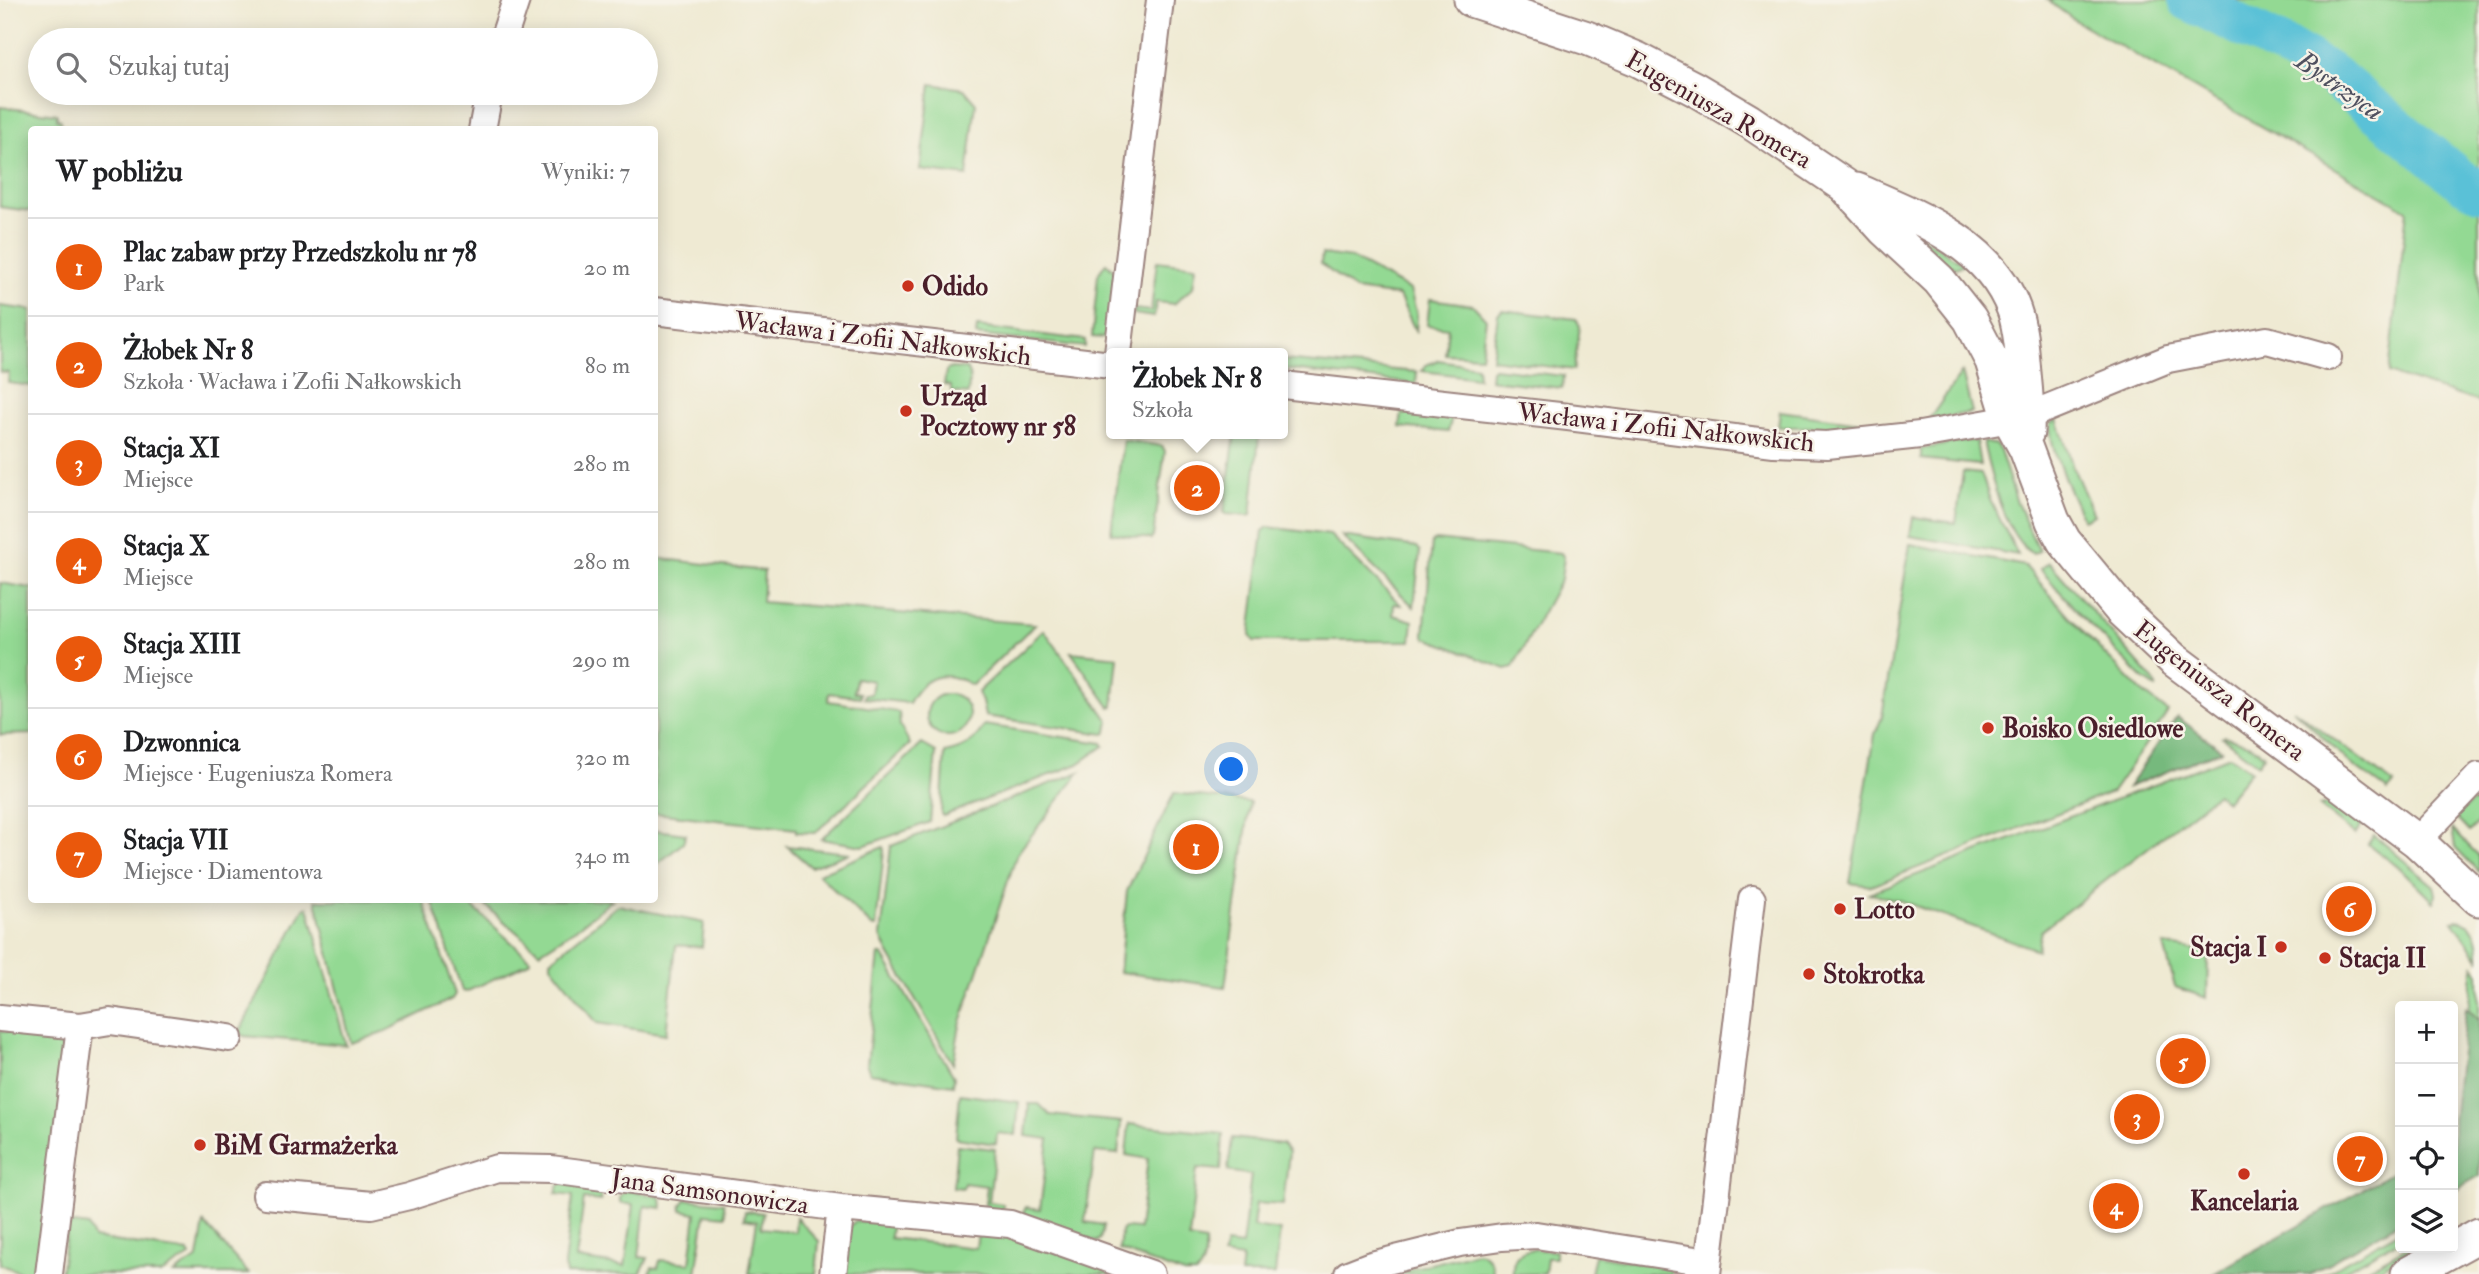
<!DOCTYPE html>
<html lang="pl">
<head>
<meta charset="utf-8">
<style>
	body { margin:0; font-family:"IM FELL Double Pica",serif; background:#f2f2f2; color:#202124 }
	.controls { position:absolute; right:21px; bottom:21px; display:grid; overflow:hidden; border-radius:7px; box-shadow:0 4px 18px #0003 }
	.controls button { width:63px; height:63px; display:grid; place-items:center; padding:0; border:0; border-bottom:2px solid #e0e0e0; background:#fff; color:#202124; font:35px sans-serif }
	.you { position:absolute; left:1232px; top:770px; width:24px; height:24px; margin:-18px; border:5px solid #fff; border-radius:50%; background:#1a73e8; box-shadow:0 0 0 10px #1a73e833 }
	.badge { display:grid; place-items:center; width:46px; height:46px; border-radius:50%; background:#ea580c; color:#fff; font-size:23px; font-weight:700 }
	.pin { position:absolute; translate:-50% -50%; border:4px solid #fff; box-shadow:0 2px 7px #0006 }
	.popup { position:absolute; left:1106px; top:348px; width:182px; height:91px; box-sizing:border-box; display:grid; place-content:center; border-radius:7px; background:#fff; filter:drop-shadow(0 2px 5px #0005); font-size:23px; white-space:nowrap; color:#757577 }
	.popup b { font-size:26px; color:#202124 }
	.popup::after { content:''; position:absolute; left:50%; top:100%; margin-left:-14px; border:14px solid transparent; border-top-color:#fff }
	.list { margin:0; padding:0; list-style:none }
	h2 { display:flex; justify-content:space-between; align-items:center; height:91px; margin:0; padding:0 28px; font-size:30px }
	h2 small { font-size:23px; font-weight:400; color:#757577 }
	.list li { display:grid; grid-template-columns:46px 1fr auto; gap:21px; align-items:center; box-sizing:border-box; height:98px; padding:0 28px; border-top:2px solid #e0e0e0 }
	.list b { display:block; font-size:26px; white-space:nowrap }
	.list p { margin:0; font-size:23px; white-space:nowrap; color:#757577 }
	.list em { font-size:23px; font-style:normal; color:#757577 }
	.icon { flex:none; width:38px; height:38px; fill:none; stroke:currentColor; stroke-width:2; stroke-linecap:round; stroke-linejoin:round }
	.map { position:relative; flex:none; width:2479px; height:1274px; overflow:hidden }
	.search { position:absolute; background:#fff; box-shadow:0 4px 18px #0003; left:28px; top:28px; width:630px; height:77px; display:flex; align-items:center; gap:18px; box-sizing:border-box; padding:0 24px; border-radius:38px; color:#757577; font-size:26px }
	.panel { position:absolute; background:#fff; box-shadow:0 4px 18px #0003; left:28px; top:126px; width:630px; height:777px; border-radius:7px }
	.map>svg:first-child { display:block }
	.green { fill:#93d993; stroke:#6e7c5f; stroke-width:2 }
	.forest { fill:#76b97d; stroke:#606c54; stroke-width:2 }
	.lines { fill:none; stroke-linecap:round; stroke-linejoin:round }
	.river { stroke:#5ac1d7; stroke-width:42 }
	.minor-casing { stroke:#9c847f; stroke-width:30 }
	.tertiary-casing { stroke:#9c847f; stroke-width:37 }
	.minor { stroke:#fff; stroke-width:26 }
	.tertiary { stroke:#fff; stroke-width:33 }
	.poi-dot { fill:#c8321e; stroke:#f7f3e8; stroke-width:2.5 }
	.labels { text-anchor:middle; stroke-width:5; stroke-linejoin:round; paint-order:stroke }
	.street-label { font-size:26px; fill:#4a1f2b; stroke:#f7f3e8 }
	.poi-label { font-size:26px; font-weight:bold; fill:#4a1f2b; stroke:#f7f3e8; text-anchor:start }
	.water-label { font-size:28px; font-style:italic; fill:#4f505f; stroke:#f7f3e8 }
</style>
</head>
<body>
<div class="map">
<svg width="2479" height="1274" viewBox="0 0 2479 1274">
	<rect width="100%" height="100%" fill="#f7f3e8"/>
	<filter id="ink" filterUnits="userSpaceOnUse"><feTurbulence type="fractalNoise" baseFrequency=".0143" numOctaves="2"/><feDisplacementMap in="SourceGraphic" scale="14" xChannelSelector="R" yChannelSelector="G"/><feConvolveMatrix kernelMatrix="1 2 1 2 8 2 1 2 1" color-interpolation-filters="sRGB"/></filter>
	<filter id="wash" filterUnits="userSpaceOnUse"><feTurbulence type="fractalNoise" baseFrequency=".00686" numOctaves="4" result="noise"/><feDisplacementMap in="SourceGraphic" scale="28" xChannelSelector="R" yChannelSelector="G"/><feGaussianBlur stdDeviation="1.57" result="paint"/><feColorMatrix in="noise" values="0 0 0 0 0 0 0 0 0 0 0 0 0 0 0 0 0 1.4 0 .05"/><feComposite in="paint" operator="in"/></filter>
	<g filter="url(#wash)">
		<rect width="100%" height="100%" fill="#efead3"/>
		<path class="green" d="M2047,0h432v402l-90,-29 18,-163 -334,-191z
			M931,84l33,5 12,14 -9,73 -47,-6z
			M0,107l57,7v5l4,1 -1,9 -28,1 -1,81 -31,-4z
			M1886,214l78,50 -8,4 -10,-2z
			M1322,254l29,4 59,32 7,25 -1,17 -17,-36 -44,-6 -34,-26z
			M1157,261l39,5 -3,21 -19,17 -18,-2 -2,15 -20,-3v-5l17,2z
			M1106,263l10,9 -8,60 -3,6 -13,-1 6,-63z
			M1430,299l43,6 13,14 -5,37 -36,-2 3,-26 -21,-3z
			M0,306l31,4v76l-23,-3 1,-10 -9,-1z
			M1502,310l74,9 4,7 -6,44 -82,-11 6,-45z
			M977,327l108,13v7l-109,-12z
			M1283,360l134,12 -1,12 -133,-15z
			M1438,360l39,6 1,12 -56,-7 4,-6z
			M951,368l16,1 3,5 -2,20 -17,-2v-6l-7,-1 2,-14z
			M1494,368l70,8 -2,12 -72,-8 1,-10z
			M1962,372l10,40 -44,9z
			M1402,411l50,6 -4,15 -48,-5z
			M1780,411l79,11 6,5h-87z
			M2057,419l17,51 20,45 -11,5c-9,-20 -37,-78 -32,-97z
			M1235,434l24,2 -8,79 -3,1 -22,-2 -2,-2z
			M1123,440l39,6 3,5 -12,86 -2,2 -40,-6z
			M1965,441h11l4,24 -59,-6v-10z
			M1983,442l13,3 4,6 17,52 22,48 -6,3c-29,-17 -43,-81 -50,-112z
			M1963,472l18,2 1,2 8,24 28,55 -108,-19 3,-19 43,6z
			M1268,527l62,8 71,70 -7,-1 -1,11 20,6 -2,20h-157l-4,-6 13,-104z
			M1342,536l75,11 3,4 -6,56z
			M1435,540l126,13 3,5 -3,21 -48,88 -7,2 -80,-31 -2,-3 8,-93z
			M1910,544l115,22 59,67 57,58 27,21 -56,80 -241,94 -21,-3 25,-149 7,-17z
			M655,558l109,13 -2,31 273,22 -63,61c-28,-16 -48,-10 -63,18l-45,-5v-4h7l2,-13 -17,-3 -2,14 6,1v4l-31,-4 -1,8 71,11 1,14 10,18 -95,89 -19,-1v-3l-141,-16z
			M2049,562l97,110 11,14 -1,2 -13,-9 -61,-62 -42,-48z
			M0,583l31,5v146l-31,1z
			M1044,630l65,91 -2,11 -3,2 -119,-18 -3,-14 -4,-10z
			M1071,652l47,5 -5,49 -3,1z
			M927 715a21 21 0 1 1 42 0a21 21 0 1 1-42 0Z
			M2293,709l101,75 -6,7 -36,-26z
			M984,725l118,18 2,3 -26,18 -135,52 -2,-2 4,-61c19,-4 30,-10 39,-28z
			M2224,736l27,9 13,10 -6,9 -36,-27z
			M922,744l14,8 -6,70 -67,24 -42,-7z
			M2230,756l21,15 -25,30 -9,-7 -176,137 -4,19 -135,-49 -33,-8z
			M1080,772l-63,82 -57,171 -7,39 -65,-112 -7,-16 10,-90z
			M1174,793l76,9 -25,185 -106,-15 8,-81z
			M2472,802h7v19l-10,11 -14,-15z
			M2333,803l29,22 -7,10 -36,-29z
			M2452,829l27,27v16l-24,-25z
			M655,830l31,4 -3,9 -28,23z
			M2374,835l60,51 2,8 -2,8 -32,-32 -34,-26z
			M787,846l63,7 -39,14z
			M883,847l1,3 -8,77 -4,-1 -54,-52z
			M316,900h107l32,94 -3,5 -72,35 -29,9z
			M432,900h33l65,59 -1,3 -63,30 -4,-1z
			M479,900h133l-35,28 -37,24z
			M618,905l86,18 -2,24 -26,-2 -10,89 -69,-11 -46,-58v-5z
			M308,907l38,138 -103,-9 -3,-5 64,-123z
			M2458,920c19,3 21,22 21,38l-26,-37z
			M2164,945l44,8 -1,45 -32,-11z
			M879,954h3l72,123 -1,8 -83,-12 -3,-8z
			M2474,965l5,9v46l-10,-10z
			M0,1031c30,3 58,-3 69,30l-31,213h-14l-24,-10z
			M960,1094l59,8 -3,33 -19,-2 -1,11 -40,-6z
			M1029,1104h10l11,11 71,7 -3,32 -23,-2 -10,70 19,3 -4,14 -3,3 -75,-27 4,-8 14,2 9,-70 -23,-3z
			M1129,1124l94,10 -2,36 -24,-2 -8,71 16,3c1,11 0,24 -9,32h-12l-65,-24 2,-19 3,-3 15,1 9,-70 -22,-4z
			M1232,1138l50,6 7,8 -6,53 -27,-2 -3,24 27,4 -5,43h-35l2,-16 -19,-3 3,-11 16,2 9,-71 -23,-4z
			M957,1145l38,4 -6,53 14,2v8l-19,1 3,-27 -23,-3 -1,5 -10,-1z
			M562,1183l34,2 5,9v7l-17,-2 -8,60 49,7 9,-61 -14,-2v-6l6,-7 35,7 1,11 -17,-2 -6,51 9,1 -8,16h-74l-2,-9 9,-69 -17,-2 2,-7z
			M686,1199l38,4 1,13 -20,-2 -9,60h-47l3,-7 6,1 2,-8 30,3 6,-50 -15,-3v-4z
			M745,1211l18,2 -2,15 34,4 1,-15 23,24 -3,33h-67l8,-53 -13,-2z
			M855,1221l36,1 -1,16 86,10 2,-16 39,5 104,37h-278l6,-47z
			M204,1223l45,51h-75l24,-16z
			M74,1224l14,2 5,12 95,14 2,4 -29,18h-101l7,-44 1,-5z
			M2400,1231v9l-62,34h-14z
			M2405,1248h12l-48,26h-12z
			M1532,1249l23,2v7h-8l-2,16h-32c-1,-15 4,-22 19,-25z
			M1478,1252c11,4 15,10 15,22h-102z
			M1595,1255l77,13 -2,6h-79z"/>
		<path class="forest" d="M2177,717l45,33 -94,37z
			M2466,1007l13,13v156l-26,15v-71z
			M2400,1168v54l-90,52h-97z"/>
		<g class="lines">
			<path class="river" d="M2189,0l100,49 43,26 131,107 16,8"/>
		</g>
	</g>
	<g filter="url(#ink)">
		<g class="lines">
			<defs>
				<path id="minor" d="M503,40l13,-40
					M482,130l7,-37
					M654,311l457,54
					M1118,353l42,-353
					M1283,385l285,32 206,26 53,2 93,-10 108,-19 140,-57 99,-19 61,17
					M2417,841l62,-65
					M0,1018l80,8 30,-5 119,17
					M266,1195l105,10 38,-9 88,-28 54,1 290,39 169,16 141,50
					M49,1274l31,-248
					M833,1274l8,-66
					M1348,1274l23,-9 89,-22 42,-6 34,-2 172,27
					M1707,1274l45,-375"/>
				<path id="tertiary" d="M1471,0l116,38 50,21 58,30 54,32 95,64 41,45 54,50 31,39 22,42 18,59 16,29 27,72 11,20 57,69 52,49 244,182 62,58
					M1856,190c60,26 134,53 158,120 7,20 8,42 10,63 2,20 4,39 3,59
					M2408,1274l71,-39"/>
			</defs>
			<use href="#minor" class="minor-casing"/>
			<use href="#tertiary" class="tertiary-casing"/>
			<use href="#minor" class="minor"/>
			<use href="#tertiary" class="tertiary"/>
		</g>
	</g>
	<g class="poi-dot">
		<circle cx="908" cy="286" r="7"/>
		<circle cx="906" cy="411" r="7"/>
		<circle cx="1988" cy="728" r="7"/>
		<circle cx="1840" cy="909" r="7"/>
		<circle cx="2281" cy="947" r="7"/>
		<circle cx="2325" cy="958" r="7"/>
		<circle cx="1809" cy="974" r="7"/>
		<circle cx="200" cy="1145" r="7"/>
		<circle cx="2244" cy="1174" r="7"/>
	</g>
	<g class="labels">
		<g class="street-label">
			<text transform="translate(1719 109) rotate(30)" y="9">Eugeniusza Romera</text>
			<text transform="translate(883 338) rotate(7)" y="9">Wacława i Zofii Nałkowskich</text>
			<text transform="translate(1666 427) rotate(6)" y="9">Wacława i Zofii Nałkowskich</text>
			<text transform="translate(2220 690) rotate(38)" y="9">Eugeniusza Romera</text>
			<text transform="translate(710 1191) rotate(8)" y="9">Jana Samsonowicza</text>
		</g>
		<g class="poi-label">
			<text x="922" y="295">Odido</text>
			<text x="920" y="405">Urząd<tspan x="920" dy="30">Pocztowy nr 58</tspan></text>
			<text x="2002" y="737">Boisko Osiedlowe</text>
			<text x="1854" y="918">Lotto</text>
			<text x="2267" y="956" text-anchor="end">Stacja I</text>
			<text x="2339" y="967">Stacja II</text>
			<text x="1823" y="983">Stokrotka</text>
			<text x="214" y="1154">BiM Garmażerka</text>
			<text x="2244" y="1210" text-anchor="middle">Kancelaria</text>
		</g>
		<g class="water-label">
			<text transform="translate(2340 85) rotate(35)" y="10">Bystrzyca</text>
		</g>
	</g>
</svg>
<div class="controls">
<button>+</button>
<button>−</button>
<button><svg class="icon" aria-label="locate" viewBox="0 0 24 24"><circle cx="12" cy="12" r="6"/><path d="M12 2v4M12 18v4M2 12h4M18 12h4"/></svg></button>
<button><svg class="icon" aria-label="layers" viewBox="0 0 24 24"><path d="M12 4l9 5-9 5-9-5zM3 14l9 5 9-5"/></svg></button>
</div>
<div class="you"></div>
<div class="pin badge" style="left:1196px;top:847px">1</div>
<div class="pin badge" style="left:1197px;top:488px">2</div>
<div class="popup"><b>Żłobek Nr 8</b>Szkoła</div>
<div class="pin badge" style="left:2137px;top:1117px">3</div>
<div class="pin badge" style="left:2116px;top:1206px">4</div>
<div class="pin badge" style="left:2183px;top:1061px">5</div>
<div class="pin badge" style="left:2349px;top:909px">6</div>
<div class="pin badge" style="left:2360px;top:1159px">7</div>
<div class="search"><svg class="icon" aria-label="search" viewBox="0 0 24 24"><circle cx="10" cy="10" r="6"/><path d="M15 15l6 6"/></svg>Szukaj tutaj</div>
<section class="panel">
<h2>W pobliżu<small>Wyniki: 7</small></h2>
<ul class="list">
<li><span class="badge">1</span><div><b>Plac zabaw przy Przedszkolu nr 78</b><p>Park</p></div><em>20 m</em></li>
<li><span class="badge">2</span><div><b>Żłobek Nr 8</b><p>Szkoła · Wacława i Zofii Nałkowskich</p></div><em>80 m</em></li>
<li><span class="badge">3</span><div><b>Stacja XI</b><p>Miejsce</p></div><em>280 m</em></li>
<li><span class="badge">4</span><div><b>Stacja X</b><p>Miejsce</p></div><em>280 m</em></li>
<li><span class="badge">5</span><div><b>Stacja XIII</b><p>Miejsce</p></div><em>290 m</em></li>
<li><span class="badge">6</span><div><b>Dzwonnica</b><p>Miejsce · Eugeniusza Romera</p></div><em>320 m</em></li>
<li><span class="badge">7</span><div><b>Stacja VII</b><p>Miejsce · Diamentowa</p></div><em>340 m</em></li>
</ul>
</section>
</div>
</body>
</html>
